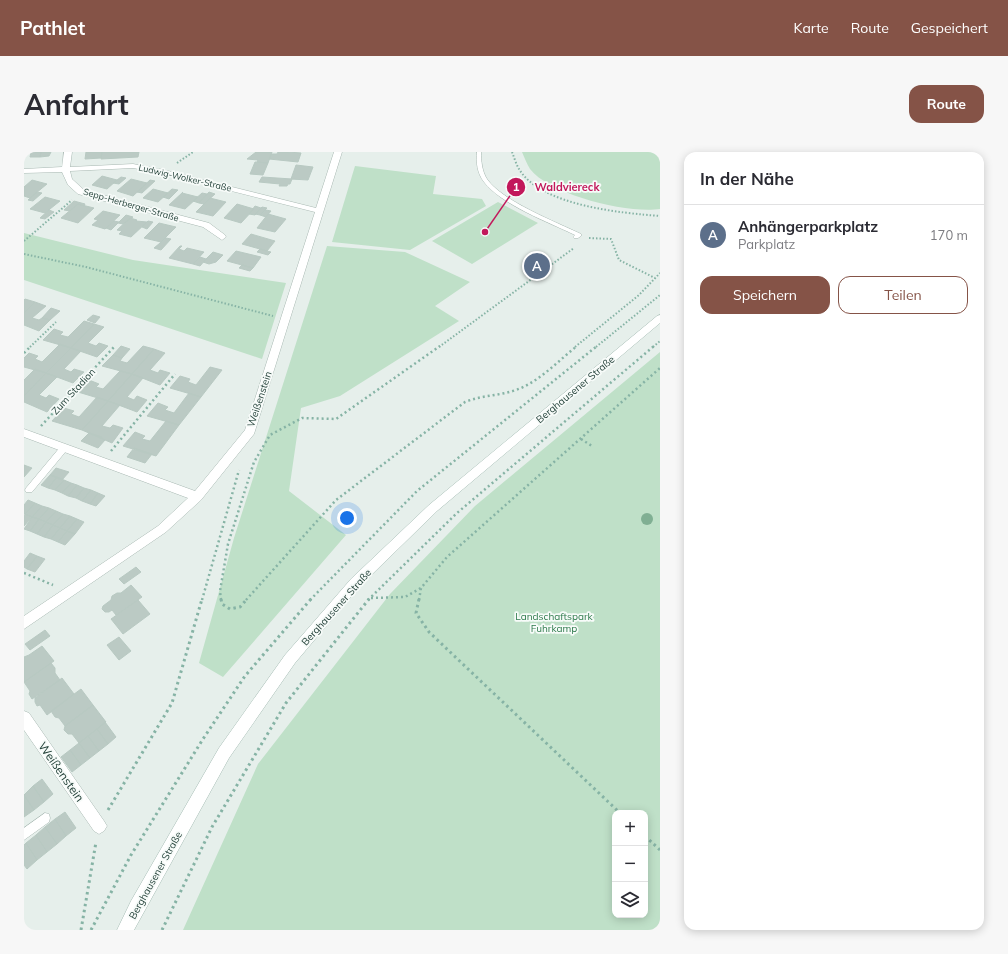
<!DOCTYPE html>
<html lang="de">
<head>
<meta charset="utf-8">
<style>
	body { margin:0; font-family:Mulish,sans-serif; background:#f7f7f7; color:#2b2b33 }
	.controls { position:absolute; right:12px; bottom:12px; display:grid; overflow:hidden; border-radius:8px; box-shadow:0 2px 10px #0003 }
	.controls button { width:36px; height:36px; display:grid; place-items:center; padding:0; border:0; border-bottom:1px solid #e1e1e2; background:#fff; color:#2b2b33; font:20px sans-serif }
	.you { position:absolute; left:323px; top:366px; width:14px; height:14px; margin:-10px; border:3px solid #fff; border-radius:50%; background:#1a73e8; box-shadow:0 0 0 6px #1a73e833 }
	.badge { display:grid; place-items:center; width:26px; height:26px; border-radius:50%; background:#855347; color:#fff; font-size:13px; font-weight:700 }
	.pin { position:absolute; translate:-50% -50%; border:2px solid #fff; box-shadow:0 1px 4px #0006 }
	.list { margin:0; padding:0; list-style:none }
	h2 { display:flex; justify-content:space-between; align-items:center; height:52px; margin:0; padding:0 16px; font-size:17px }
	h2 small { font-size:13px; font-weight:400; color:#7c7c81 }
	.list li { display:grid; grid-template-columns:26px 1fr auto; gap:12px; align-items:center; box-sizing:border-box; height:60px; padding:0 16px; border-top:1px solid #e1e1e2 }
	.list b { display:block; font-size:15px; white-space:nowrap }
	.list p { margin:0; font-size:13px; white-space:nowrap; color:#7c7c81 }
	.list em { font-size:13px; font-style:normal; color:#7c7c81 }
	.actions { display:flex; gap:8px; padding:12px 16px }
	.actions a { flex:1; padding:9px 0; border:1px solid #855347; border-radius:12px; text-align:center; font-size:14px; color:#855347 }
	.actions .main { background:#855347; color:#fff }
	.icon { flex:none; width:22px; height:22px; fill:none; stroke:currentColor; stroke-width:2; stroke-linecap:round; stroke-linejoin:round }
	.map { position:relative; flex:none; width:636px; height:778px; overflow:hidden; border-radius:12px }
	header { display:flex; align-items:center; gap:24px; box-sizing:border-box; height:56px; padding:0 20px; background:#855347; color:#fff }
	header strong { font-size:19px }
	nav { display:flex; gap:22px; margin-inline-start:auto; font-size:14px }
	.intro { display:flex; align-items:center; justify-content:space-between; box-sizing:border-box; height:96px; padding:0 24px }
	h1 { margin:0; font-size:28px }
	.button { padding:10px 18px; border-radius:12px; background:#855347; color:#fff; font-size:14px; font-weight:700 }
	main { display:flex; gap:24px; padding:0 24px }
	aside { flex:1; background:#fff; border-radius:12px; box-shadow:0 2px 10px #0003 }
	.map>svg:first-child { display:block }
	.green { fill:#bfe0c8; fill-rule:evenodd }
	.building { fill:#bbcac4; stroke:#b8c9c2 }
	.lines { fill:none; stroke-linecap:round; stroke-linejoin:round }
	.service-casing { stroke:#a8b8b2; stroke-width:1 }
	.minor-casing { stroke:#a8b8b2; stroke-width:1 }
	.secondary-casing { stroke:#a4bbb3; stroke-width:1 }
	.path-far2 { stroke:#86b3a5; stroke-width:2; stroke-dasharray:1.5 2; stroke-linecap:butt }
	.path-far1 { stroke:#86b3a5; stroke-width:2.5; stroke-dasharray:2 3; stroke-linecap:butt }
	.path { stroke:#86b3a5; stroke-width:3; stroke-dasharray:2.5 3.5; stroke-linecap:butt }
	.service { fill:#fff; fill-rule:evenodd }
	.minor { fill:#fff; fill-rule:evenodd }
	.secondary { fill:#fff; fill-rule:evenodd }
	.tree { fill:#80af93 }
	.labels { text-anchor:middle; stroke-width:3.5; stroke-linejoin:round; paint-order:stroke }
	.far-street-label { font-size:9px; fill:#24423a; stroke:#f7fbf9 }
	.street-label { font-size:10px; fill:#24423a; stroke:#f7fbf9 }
	.park-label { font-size:10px; fill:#2d7a4b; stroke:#f7fbf9 }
	.near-street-label { font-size:12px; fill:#24423a; stroke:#f7fbf9 }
	.leader { fill:none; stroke:#c2185b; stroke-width:1.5 }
	.callout-dot { fill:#c2185b; stroke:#f7fbf9; stroke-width:1.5 }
	.mark-label { font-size:12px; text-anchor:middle; font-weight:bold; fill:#fff }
	.callout-label { font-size:11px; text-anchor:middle; font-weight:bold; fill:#c2185b; stroke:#f7fbf9; stroke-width:3.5; stroke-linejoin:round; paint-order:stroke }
</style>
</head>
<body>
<header>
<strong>Pathlet</strong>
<nav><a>Karte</a><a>Route</a><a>Gespeichert</a></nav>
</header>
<div class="intro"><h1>Anfahrt</h1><a class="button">Route</a></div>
<main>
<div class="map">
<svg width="636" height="778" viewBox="0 0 636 778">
	<rect width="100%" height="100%" fill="#e6efeb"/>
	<path class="green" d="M498,0h138v57c-32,5 -110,-14 -130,-40 -3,-5 -6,-12 -8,-17z
		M331,14l81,10 -3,18 49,5 4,7 -76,44 -78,-8z
		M474,50l40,21 -66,41 -40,-23z
		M0,81l109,27 153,23 -24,76 -238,-79z
		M303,94l78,6 65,30 -35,24 24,15 -119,75 -39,12 -12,83 57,44 -123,142 -24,-14 35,-125z
		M636,200v578h-477l75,-166 132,-170 85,-88zM591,661h30v102h-30z"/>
	<path class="building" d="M7,0h10l-1,5h-10z
		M17,0h10l-2,4 -9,1z
		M62,0h16l-1,6 -16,1z
		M78,0h37l-1,5 -37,2z
		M232,0h16l-4,11 -11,-1 1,-2 -11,-1z
		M254,0h10l13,1 -3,9 -29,-3 2,-5h6z
		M231,10l13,1 -5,12 -13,-1z
		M272,13l17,2 -5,13 -17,-1z
		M78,24l15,4 -10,9 -15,-4z
		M97,25l5,1 -7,6 -6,-1z
		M238,25l30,2 -2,5h-2l-1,2h-8l1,-2 -21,-2z
		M107,27l16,4 -14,13 -16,-5z
		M8,28l15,4 -17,14 -6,-2v-9z
		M126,28l5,1 -13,12 -5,-1z
		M129,37l15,4 -10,9 -15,-4z
		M148,37l6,1 -9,9 -6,-2z
		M13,40l5,1 -9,8 -5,-1z
		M159,40l-1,1 16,4 -13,12 -16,-4z
		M185,40l6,2 -11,10 -5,-1z
		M178,41l5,1 -8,9 -6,-2z
		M21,45l15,4 -15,12 -15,-4z
		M186,46l16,4 -13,14 -17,-4z
		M50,49l11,3 -1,2 -6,-2 -8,7 -6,-1z
		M54,52l16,4 -16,15 -17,-5z
		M213,52l17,5 -13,14 -17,-5z
		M231,54l6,2 -6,7 -6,-1z
		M238,55l5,1 -7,7 -5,-1z
		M25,58l5,2 -9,7 -5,-1z
		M242,58l5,1 -5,6 -6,-2z
		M79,59l17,4 -15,14 -13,-4 6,-5 -4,-1z
		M244,62l18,5 -11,13 -18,-4z
		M102,63l7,2 -10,7 -5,-1z
		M106,66l7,2 -1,1 11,1 -16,15 -12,-3 3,-3 -5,-1z
		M90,69l5,1 -8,8 -5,-2z
		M124,69l5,1 -6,7 -5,-2z
		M135,71l17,4 -15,15 -17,-4z
		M227,82l24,7 -8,10 -25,-7z
		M142,86l5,1 -10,11 -7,-2z
		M156,94h2l-3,3 5,2 3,-3 17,4 -11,12 -24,-6z
		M236,97l7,2 4,1 -3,3 -11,-3z
		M212,99l25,6 -8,11 -26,-7z
		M189,100l10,3 -7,7 -7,2 -6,-2z
		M176,105l6,2 -6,7 -7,-2z
		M218,113l11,3 -3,3 -11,-3z
		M1,147l10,3 -11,11v-13z
		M11,150l11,4 -14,12 7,2 3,-2 8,2 -11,11 -15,-6v-12z
		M27,156l9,3 -10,9 -8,-2z
		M69,163l7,2 -5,6 -8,-3z
		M60,169l10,3 -23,24 -28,-8 11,-11 9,3 -3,3 8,2z
		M70,172l10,3 -16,16 8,3 3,-3 9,3 -11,11 -26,-9z
		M36,192l11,4 -25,25 -22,-6v-9l5,-5 9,3 -3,3 7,3z
		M97,194l9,3 -8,9 -9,-3z
		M119,194l11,3 -22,25 -30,-8 11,-11 9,3 -2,3 7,2z
		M47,196l10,3 -17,18 7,3 3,-3 10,3 -11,11 -27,-10z
		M130,197l11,4 -15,17 8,3 2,-3 10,3 -10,12 -28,-11z
		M186,215l12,3 -21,27 -31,-9 10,-12 10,3 -2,3 8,3z
		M11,217l11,4 -22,23v-16z
		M96,219l12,3 -24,27 -30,-9 11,-12 10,4 -3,3 7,2z
		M22,221l11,4 -18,18 7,3 3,-3 10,4 -12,13 -23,-10v-6z
		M108,222l11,4 -16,19 7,3 3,-4 10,4 -10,12 -29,-11z
		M165,241l12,4 -22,28 -32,-9 11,-13 10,4 -3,3 9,3z
		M73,245l11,4 -26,29 -30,-9 12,-13 10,3 -3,3 8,3z
		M84,249l12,4 -18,21 8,2 3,-3 10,3 -11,15 -30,-13z
		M142,269l13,4 -23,31 -33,-10 12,-14 10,4 -3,3 8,2z
		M65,281l13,4 -1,2 4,1 -7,8 -17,-7z
		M110,296l18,6 -7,9 -18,-6z
		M0,313l8,3 -8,9z
		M32,316l13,4 -7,8 -12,-5z
		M26,323l7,2 -9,11 -7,-3z
		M33,325l7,3 -9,10 -7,-2z
		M40,328l7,3 -9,10 -7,-3z
		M47,331l6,2 -9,11 -6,-3z
		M53,333l7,3 -8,10 -8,-2z
		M60,336l7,2 -9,11 -6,-3z
		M67,338l7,3 -8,11 -8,-3z
		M74,341l7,3 -9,10 -6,-2z
		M4,348l7,3 -10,11 -1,-1v-8z
		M11,351l7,3 -10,11 -7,-3z
		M18,354l7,2 -10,11 -7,-2z
		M25,356l7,3 -10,11 -7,-3z
		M32,359l7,3 -10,11 -7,-3z
		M1,362l7,3 -8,9v-10z
		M39,362l7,2 -10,12 -7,-3z
		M46,364l7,3 -10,12 -7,-3z
		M8,365l7,2 -9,12 -6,-2z
		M15,367l7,3 -9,12 -7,-3z
		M53,367l7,3 -9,12 -8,-3z
		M22,370l7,3 -9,12 -7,-3z
		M29,373l7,3 -9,11 -7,-2z
		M36,376l7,3 -9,11 -7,-3z
		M43,379l8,3 -10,11 -7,-3z
		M6,401l7,3 -10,13 -3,-2v-6z
		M13,404l8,3 -10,13 -8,-3z
		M112,415l5,5 -17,12 -5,-5z
		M107,433l11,12 -26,18 -4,-5 -3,2h-4l-3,-3 1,-3 8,-6 1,-4 5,-3h4z
		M114,448l12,14 -27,20 -12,-15z
		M21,478l5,6 -20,14 -5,-6z
		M95,485l12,14 -12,9 -12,-15z
		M18,494l12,15 -30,21v-25l5,-2z
		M27,511l4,5v5l5,7 -28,19 -3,-5 1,-3 -6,-9z
		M38,526l12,16 -27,21 -7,-10 -3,1 -2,-4v-4z
		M57,537l12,16 -28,21 -6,-8 -4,-1 -4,-6z
		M69,553l13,17 -27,21 -7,-9h-4l-4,-4 1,-4z
		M81,570l11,15 -8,7 -11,-15z
		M73,577l11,15 -9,7 -11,-15z
		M64,584l11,15 -9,7 -11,-15z
		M55,591l11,15 -9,7 -11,-15z
		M46,598l11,15 -9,7 -11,-15z
		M18,627l11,15 -9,8 -11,-16z
		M9,634l11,16 -10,8 -10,-15z
		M0,643l10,15 -10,7z
		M41,660l11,16 -10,8 -11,-17z
		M31,667l11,17 -9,8 -12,-17z
		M21,675l12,17 -10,8 -11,-17z
		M12,683l11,17 -10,8 -11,-17z
		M2,691l11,17 -10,9 -3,-4v-20z"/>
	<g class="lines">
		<defs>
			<path id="service" d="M453,0h4c0,9 1,19 6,27 15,22 69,43 94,55v2l-3,2h-4l-1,-1 2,-2c-27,-13 -73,-30 -91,-53 -7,-9 -8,-20 -7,-30z
				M40,293l4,3 -1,2 -35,42h-6l-1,-2 1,-2 35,-42z
				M21,661l4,1 1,4 -1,4 -25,18v-12z"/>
			<path id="minor" d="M40,0h8l-2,15 63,-3 31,6 152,38 18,-56h8l-88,282 -53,66 -35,32 -142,97v-13l134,-90 30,-28 -164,-61v-8l171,62 50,-61 70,-218 -151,-38 -31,-6 -63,3 2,8 12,11 125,33 16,12 1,2 -4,3 -19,-13 -125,-33 -10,-9 -6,-13 -38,1v-4l38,-2z
				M0,559l5,2 75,108 3,5 -3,5 -5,3 -5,-3 -70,-101z"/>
			<path id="secondary" d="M636,163v8l-223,188 -78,76 -64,76 -66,95 -95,172h-17l14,-29 88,-153 66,-93 66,-76 78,-74 228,-189z"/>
		</defs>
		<use href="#service" class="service-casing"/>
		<use href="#minor" class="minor-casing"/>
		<use href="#secondary" class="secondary-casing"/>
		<path class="path-far2" d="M488,0c2,5 4,12 7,17 22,37 103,44 141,47
			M153,11l16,-11
			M565,86l22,1 8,21 36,18
			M0,89l48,-41
			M0,102l62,13 187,49
			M6,195l26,-25
			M415,195l135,-99
			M551,195l64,-52 21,-22
			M572,195l64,-52
			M629,195l7,-6"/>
		<path class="path-far1" d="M0,201l7,-7
			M17,274l73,-79
			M557,287l11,7
			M87,299l64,-77
			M0,421l29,12
			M347,446l34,-1 16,-9
			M178,448l37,-130
			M197,448l-1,-9 8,-47 26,-82 16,-27 32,-17 34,1 104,-73
			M222,448l90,-100 129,-98c17,-7 34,-6 51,-12 23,-8 42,-29 61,-44
			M286,448l107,-109 180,-145
			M344,448l89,-87 197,-167
			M395,448l2,-12 26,-31 213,-189"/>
		<path class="path" d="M197,447l1,5 8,5 10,-2 7,-8
			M395,447l-3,14 13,19 191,181
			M84,658l64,-107 30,-104
			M621,684l15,14
			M57,778l15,-88
			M67,778l40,-75 72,-116 42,-63 66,-77
			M138,778l50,-103 74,-124 83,-104"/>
		<use href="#service" class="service"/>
		<use href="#minor" class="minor"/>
		<use href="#secondary" class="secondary"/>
	</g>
	<circle class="tree" cx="623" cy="367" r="6"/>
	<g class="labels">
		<g class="far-street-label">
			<text transform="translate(161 26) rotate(13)" y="3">Ludwig-Wolker-Straße</text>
			<text transform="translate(107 53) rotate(16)" y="3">Sepp-Herberger-Straße</text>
		</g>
		<g class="street-label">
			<text transform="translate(551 237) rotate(-40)" y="4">Berghausener Straße</text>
			<text transform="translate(49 239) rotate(-47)" y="4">Zum Stadion</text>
			<text transform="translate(235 247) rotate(-72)" y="4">Weißenstein</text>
			<text transform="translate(312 455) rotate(-48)" y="4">Berghausener Straße</text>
			<text transform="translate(131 723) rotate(-61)" y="4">Berghausener Straße</text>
		</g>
		<g class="park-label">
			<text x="530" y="468">Landschaftspark<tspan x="530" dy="12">Fuhrkamp</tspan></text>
		</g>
		<g class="near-street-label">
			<text transform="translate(37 620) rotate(55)" y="4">Weißenstein</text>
		</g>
	</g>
	<path class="leader" d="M461 80L492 35"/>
	<g class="callout-dot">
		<circle cx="461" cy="80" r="4"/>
		<circle cx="492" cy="35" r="10"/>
	</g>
	<g class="mark-label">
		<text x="492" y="39">1</text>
	</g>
	<g class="callout-label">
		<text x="543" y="39">Waldviereck</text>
	</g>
</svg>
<div class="controls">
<button>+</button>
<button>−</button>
<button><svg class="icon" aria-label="layers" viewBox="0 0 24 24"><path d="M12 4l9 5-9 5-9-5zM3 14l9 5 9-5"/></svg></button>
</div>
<div class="you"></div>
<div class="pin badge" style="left:513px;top:114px;background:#5c6f8a">A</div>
</div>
<aside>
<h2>In der Nähe<small></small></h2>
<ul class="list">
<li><span class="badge" style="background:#5c6f8a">A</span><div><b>Anhängerparkplatz</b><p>Parkplatz</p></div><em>170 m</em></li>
</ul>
<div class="actions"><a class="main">Speichern</a><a>Teilen</a></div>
</aside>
</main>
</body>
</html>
